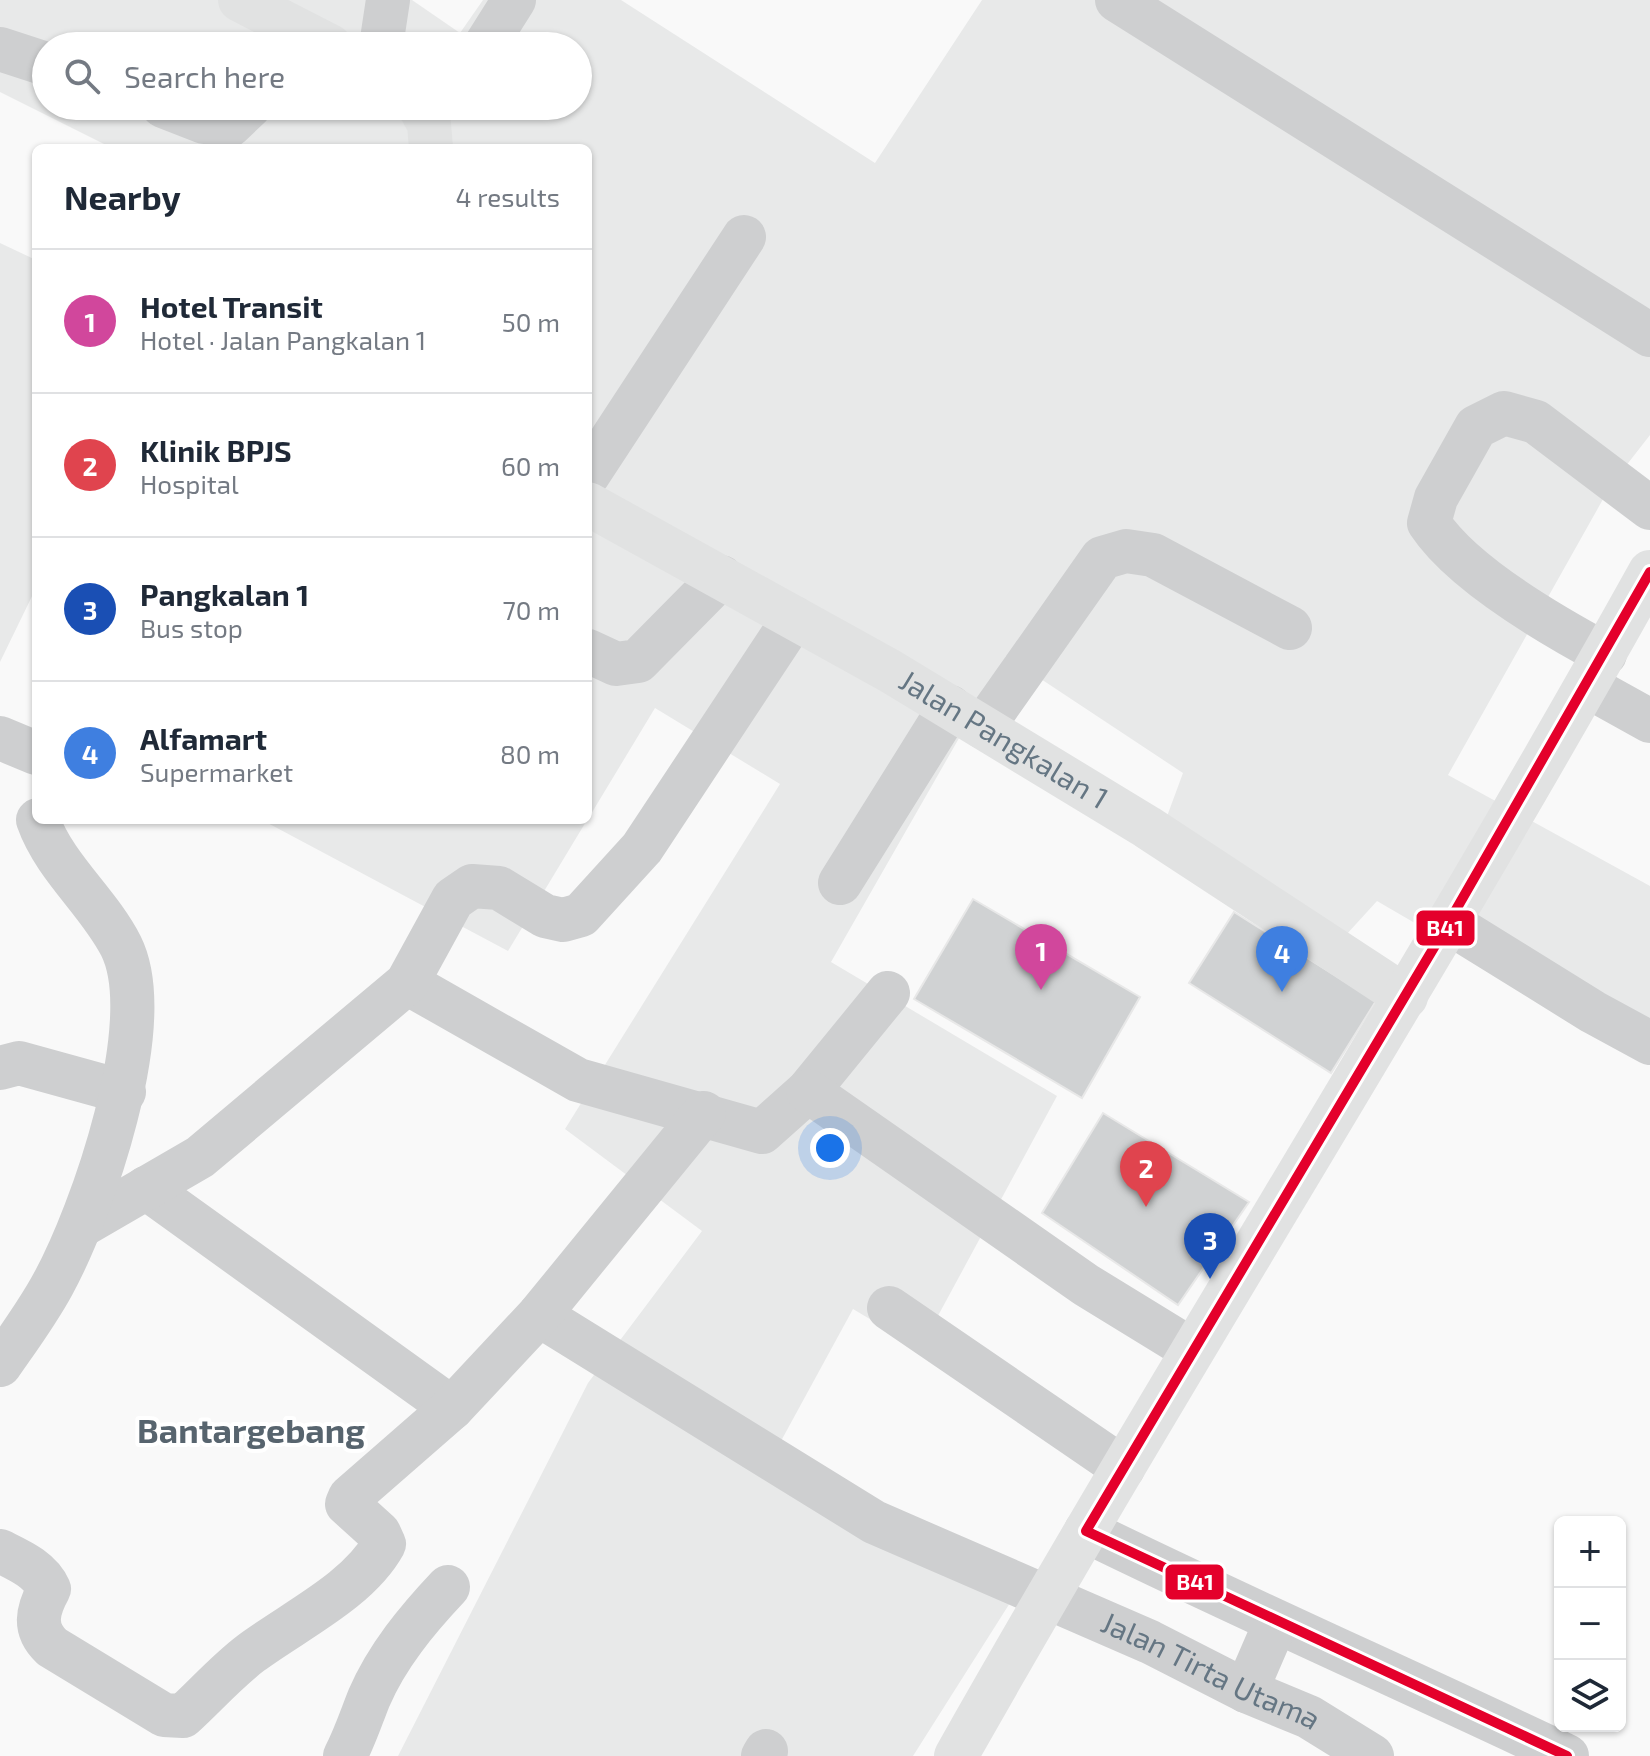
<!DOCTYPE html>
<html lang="en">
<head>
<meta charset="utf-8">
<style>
	body { margin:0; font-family:"Exo 2",sans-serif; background:#f6f6f7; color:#1f2937 }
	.controls { position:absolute; right:24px; bottom:24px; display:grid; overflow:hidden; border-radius:12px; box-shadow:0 2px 6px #0004 }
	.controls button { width:72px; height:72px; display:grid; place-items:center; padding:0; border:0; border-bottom:2px solid #e0e1e3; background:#fff; color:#1f2937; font:40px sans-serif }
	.you { position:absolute; left:830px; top:1148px; width:28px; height:28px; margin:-20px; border:6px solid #fff; border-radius:50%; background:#1a73e8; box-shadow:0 0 0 12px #1a73e833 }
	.badge { display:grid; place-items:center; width:52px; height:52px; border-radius:50%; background:#111827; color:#fff; font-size:26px; font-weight:700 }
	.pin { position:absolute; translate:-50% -66px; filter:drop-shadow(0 2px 4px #0008) }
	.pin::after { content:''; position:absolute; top:42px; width:28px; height:24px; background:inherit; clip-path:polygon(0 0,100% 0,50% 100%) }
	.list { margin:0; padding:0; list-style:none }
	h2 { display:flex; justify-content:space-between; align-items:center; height:104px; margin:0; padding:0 32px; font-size:34px }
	h2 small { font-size:26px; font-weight:400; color:#747a83 }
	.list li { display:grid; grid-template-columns:52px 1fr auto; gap:24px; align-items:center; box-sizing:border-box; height:144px; padding:0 32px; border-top:2px solid #e0e1e3 }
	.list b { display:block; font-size:30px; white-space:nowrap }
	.list p { margin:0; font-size:26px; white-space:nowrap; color:#747a83 }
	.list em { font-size:26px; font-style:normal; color:#747a83 }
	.icon { flex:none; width:44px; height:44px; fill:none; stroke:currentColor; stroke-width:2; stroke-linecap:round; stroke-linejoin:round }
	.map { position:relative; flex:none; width:1650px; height:1756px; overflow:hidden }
	.search { position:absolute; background:#fff; box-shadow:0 2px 6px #0004; left:32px; top:32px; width:560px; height:88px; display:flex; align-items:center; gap:20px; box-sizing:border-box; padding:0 28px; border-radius:44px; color:#747a83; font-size:30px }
	.panel { position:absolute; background:#fff; box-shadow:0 2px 6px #0004; left:32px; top:144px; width:560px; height:680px; border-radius:12px }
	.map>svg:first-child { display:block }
	.built { fill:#e8e9e9; fill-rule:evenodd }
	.building { fill:#d0d2d3; stroke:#e8e8e8; stroke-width:2 }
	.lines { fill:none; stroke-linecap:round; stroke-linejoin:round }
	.minor { stroke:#cecfd0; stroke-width:44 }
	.major { stroke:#e1e2e2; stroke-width:44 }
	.bus-1-casing { stroke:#fff; stroke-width:16 }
	.bus-1 { stroke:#e4002b; stroke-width:10 }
	.labels { text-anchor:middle; stroke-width:8; stroke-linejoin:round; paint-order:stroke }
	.street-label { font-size:30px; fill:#657683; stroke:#fff }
	.quarter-label { font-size:34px; font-weight:bold; fill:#57646e; stroke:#fff }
	.line-badge { stroke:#fff; stroke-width:3 }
	.badge-label { font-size:22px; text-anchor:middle; font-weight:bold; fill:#fff }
</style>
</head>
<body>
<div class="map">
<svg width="1650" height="1756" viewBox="0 0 1650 1756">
	<rect width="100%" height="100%" fill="#f9f9f9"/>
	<path class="built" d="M0,0h412l48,33 23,-33h138l254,163 107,-163h668v435l-39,50 -163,290 202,111v174l-273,-159 -31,34 -180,-116 17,-46 -177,-117 -175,306 226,134 -137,253 -67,-40 -72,132 239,146 -107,169h-515l190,-373 114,-152 -137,-102 215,-345 -125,-76 -67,111v-671h-476l-112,-56zM46,46h532v60h-532z
		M0,243l36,17v328l-36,74z
		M262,820h325l-79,131z"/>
	<path class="building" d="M973,899l167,98 -58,101 -168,-99z
		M1234,912l142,89 -45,72 -142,-90z
		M1103,1113l146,89 -71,103 -136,-92z"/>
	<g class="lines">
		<g class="minor">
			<path d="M1117,0l533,335"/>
			<path d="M381,46l7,-46"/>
			<path d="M485,46l29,-46"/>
			<path d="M0,49l46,15"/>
			<path d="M163,106l41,16 26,3 20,-19"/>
			<path d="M588,475l156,-238"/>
			<path d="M588,651l28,13 22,-3 83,-84"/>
			<path d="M1605,654c-54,-29 -143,-81 -176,-131l7,-25 40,-71 28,-14 32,9 114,86"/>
			<path d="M1587,686l63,35"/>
			<path d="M983,727l119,-169 24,-7 27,4 137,73"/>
			<path d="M0,738l36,15"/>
			<path d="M840,883l110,-176"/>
			<path d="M1451,924l142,88 57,31"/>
			<path d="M407,983l171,97 184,52 46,-41 80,-98"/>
			<path d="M0,1068l19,-5 105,29"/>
			<path d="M808,1091l278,194 106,65"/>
			<path d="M146,1188l306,220"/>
			<path d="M81,1226l119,-69 207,-174 46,-84 19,-13 27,2 46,28 18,4 18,-5 61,-67 152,-230"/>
			<path d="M889,1308l234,160"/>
			<path id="s1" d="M539,1315l335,207 276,120 96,49 63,26 63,39"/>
			<path d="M0,1365c18,-26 38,-53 53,-81 39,-71 106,-262 68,-338 -23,-45 -66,-78 -83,-126"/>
			<path d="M1086,1531c159,78 321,149 481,225"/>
			<path d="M0,1551c18,9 40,18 49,38 -12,22 -16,40 3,58l112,68 19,1c23,-21 44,-45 68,-63 43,-32 107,-62 133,-109l-5,-11 -32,-29 3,-7 102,-89 87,-93 165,-202"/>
			<path d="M1246,1691l29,-67"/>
			<path d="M345,1756c10,-19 16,-38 24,-58 18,-42 48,-78 79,-111"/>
			<path d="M763,1756l3,-5"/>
		</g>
		<g class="major">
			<path d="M240,0l90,46"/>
			<path d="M419,106l10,18 2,24"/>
			<path id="s2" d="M588,504l302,167 257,156 259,170"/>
			<path d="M956,1756c225,-398 472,-784 694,-1184"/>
		</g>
		<defs>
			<path id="bus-1" d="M1567,1756l-481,-225 356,-597 208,-362"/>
		</defs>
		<use href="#bus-1" class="bus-1-casing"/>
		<use href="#bus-1" class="bus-1"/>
	</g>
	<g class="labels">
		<g class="street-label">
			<text dy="10" stroke="none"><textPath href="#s2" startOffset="478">Jalan Pangkalan 1</textPath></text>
			<text dy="10" stroke="none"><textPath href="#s1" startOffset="762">Jalan Tirta Utama</textPath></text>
		</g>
		<g class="quarter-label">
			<text x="251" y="1443">Bantargebang</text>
		</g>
	</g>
	<g class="line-badge">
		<rect x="1415" y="909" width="61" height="38" rx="8" fill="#e4002b"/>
		<rect x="1164" y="1563" width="61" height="38" rx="8" fill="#e4002b"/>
	</g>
	<g class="badge-label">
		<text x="1445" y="936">B41</text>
		<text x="1195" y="1590">B41</text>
	</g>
</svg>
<div class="controls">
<button>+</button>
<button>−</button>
<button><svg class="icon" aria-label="layers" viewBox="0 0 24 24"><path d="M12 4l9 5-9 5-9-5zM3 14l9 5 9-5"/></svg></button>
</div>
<div class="you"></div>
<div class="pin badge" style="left:1041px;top:990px;background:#d1479c">1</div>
<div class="pin badge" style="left:1146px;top:1207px;background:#e0444e">2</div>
<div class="pin badge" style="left:1210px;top:1279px;background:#1a4fb4">3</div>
<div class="pin badge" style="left:1282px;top:992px;background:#3f7fe0">4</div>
<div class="search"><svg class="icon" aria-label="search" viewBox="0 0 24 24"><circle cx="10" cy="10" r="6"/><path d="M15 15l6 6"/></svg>Search here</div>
<section class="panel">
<h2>Nearby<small>4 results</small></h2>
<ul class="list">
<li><span class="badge" style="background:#d1479c">1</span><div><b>Hotel Transit</b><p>Hotel · Jalan Pangkalan 1</p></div><em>50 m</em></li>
<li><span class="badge" style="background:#e0444e">2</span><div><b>Klinik BPJS</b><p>Hospital</p></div><em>60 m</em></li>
<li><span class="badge" style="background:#1a4fb4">3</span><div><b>Pangkalan 1</b><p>Bus stop</p></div><em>70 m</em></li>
<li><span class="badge" style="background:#3f7fe0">4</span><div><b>Alfamart</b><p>Supermarket</p></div><em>80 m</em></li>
</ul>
</section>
</div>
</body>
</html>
